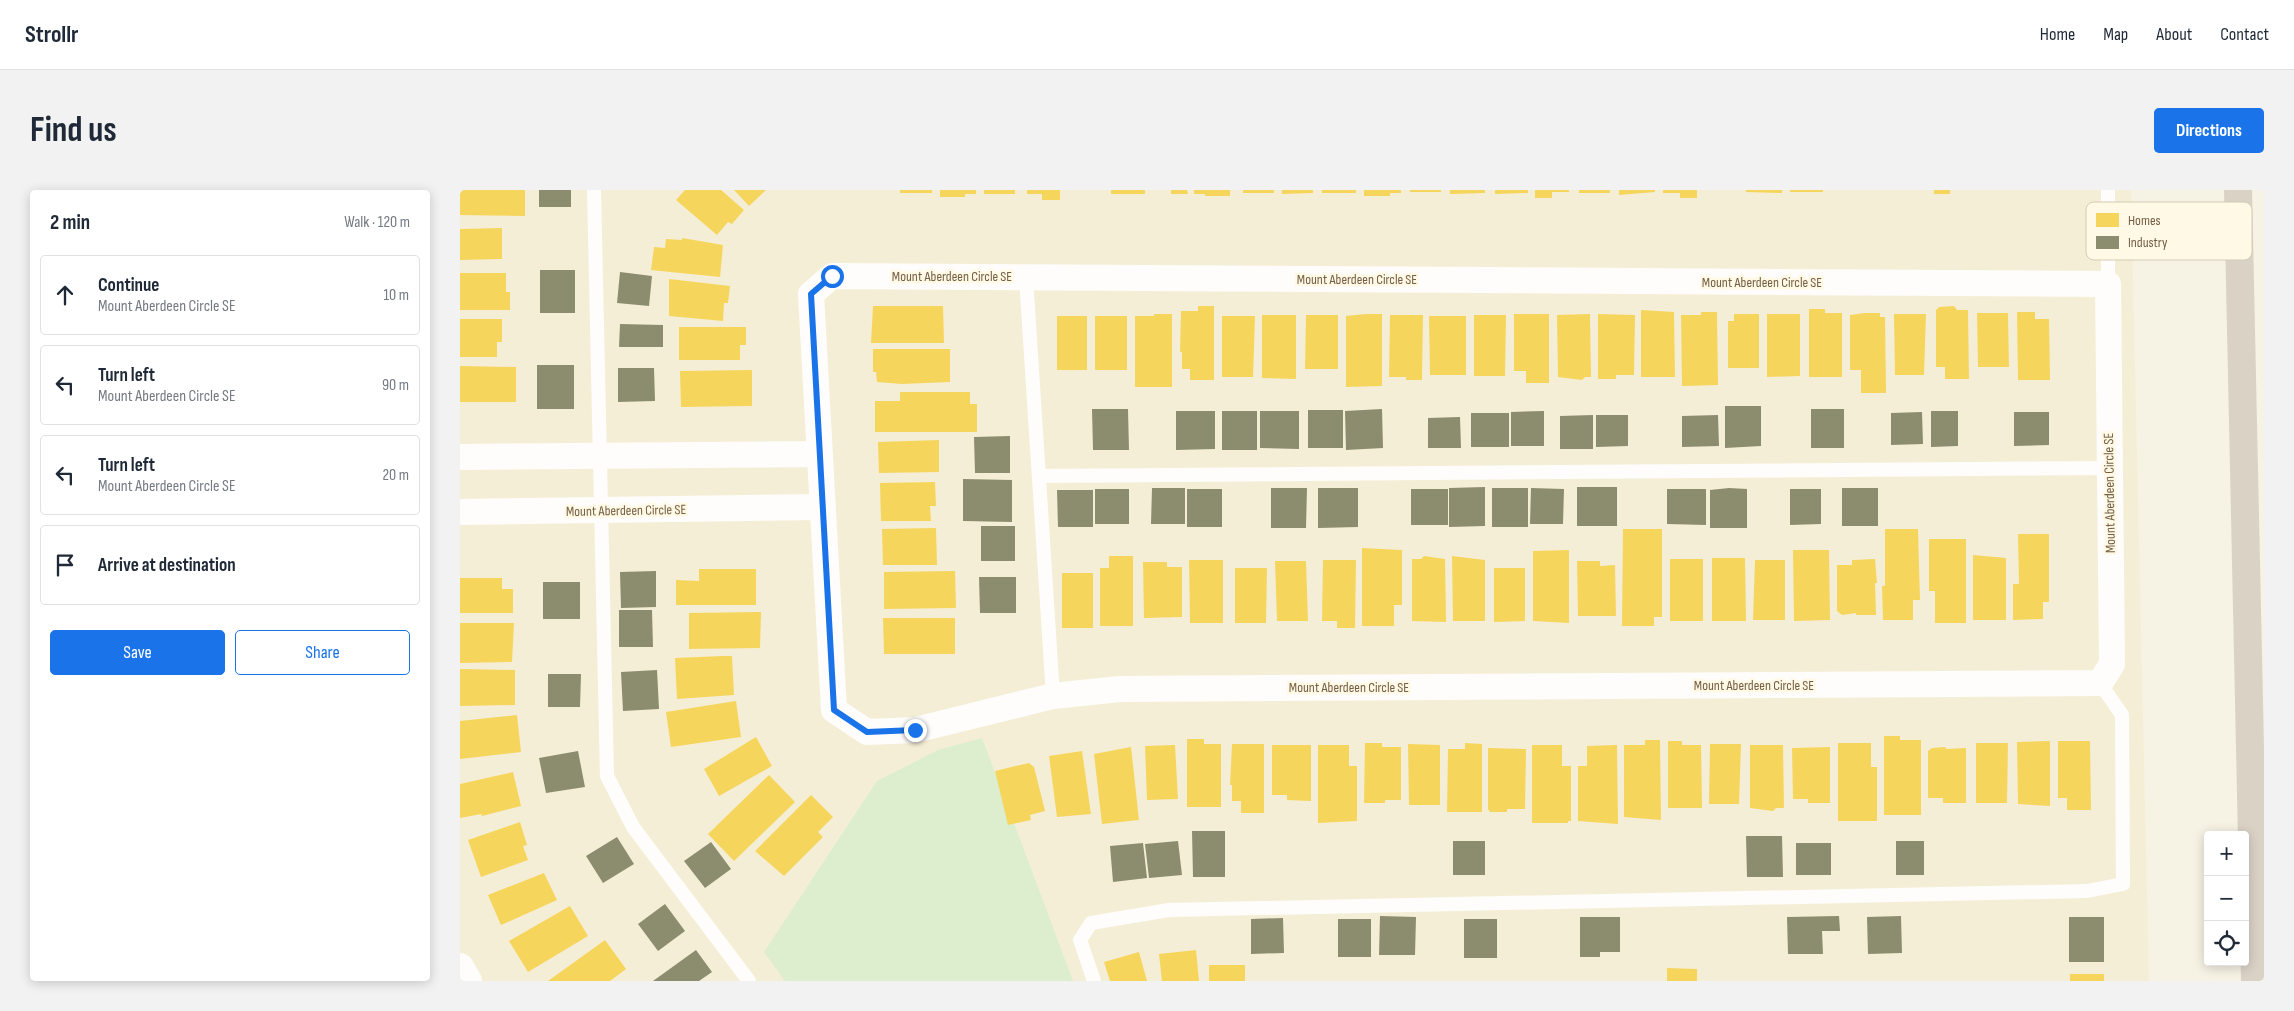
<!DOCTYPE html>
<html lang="en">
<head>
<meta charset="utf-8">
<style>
	body { margin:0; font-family:"Sofia Sans Condensed",sans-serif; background:#f2f2f3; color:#1f2937 }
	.controls { position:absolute; right:15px; bottom:15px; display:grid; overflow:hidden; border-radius:5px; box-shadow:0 2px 12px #0003 }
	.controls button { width:45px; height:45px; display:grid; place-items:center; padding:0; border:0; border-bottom:1px solid #e0e1e3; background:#fff; color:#1f2937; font:25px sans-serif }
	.stop { position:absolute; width:15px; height:15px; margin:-11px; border:4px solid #1a73e8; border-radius:50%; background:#fff }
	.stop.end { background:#1a73e8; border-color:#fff; box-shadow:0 1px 5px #0008 }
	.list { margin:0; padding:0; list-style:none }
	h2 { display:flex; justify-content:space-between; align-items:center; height:65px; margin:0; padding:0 20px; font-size:21px }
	h2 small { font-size:16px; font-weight:400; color:#747a83 }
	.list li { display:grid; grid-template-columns:32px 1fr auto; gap:15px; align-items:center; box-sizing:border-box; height:80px; margin:0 10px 10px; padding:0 10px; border:1px solid #e0e1e3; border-radius:5px }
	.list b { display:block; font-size:19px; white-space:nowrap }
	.list p { margin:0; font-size:16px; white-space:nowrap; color:#747a83 }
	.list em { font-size:16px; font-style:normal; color:#747a83 }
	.actions { display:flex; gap:10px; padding:15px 20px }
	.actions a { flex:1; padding:11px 0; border:1px solid #1a73e8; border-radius:5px; text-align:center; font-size:18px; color:#1a73e8 }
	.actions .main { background:#1a73e8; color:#fff }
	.icon { flex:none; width:28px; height:28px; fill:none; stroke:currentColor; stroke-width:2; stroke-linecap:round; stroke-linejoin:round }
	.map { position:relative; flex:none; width:1804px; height:791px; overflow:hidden; border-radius:5px }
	header { display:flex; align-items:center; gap:30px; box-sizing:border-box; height:70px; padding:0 25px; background:#fff; border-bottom:1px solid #e0e1e3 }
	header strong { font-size:24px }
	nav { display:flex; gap:28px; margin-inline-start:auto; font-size:18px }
	.intro { display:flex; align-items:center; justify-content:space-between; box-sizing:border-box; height:120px; padding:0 30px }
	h1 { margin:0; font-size:35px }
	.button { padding:12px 22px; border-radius:5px; background:#1a73e8; color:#fff; font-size:18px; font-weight:700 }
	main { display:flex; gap:30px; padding:0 30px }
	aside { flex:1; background:#fff; border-radius:5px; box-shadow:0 2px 12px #0003 }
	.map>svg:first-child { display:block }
	.residential { fill:#f5eed6 }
	.green { fill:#dceece }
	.homes { fill:#f6d55c }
	.industry { fill:#8c8c6e }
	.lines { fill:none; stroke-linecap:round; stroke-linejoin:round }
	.service { stroke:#fefdfb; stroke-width:14 }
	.minor { stroke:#fefdfb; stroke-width:26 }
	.tertiary { stroke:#fefdfb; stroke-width:28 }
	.motorway { stroke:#dbd2c6; stroke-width:28 }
	.route { stroke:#1a73e8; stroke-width:6 }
	.labels { text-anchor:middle; stroke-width:5; stroke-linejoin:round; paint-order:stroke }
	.street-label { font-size:14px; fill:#745e45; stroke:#fff9e5 }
	.key { fill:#fff9e5; stroke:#d5cab5; stroke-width:1 }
	.key-label { font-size:14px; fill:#745e45 }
</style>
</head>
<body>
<header>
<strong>Strollr</strong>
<nav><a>Home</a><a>Map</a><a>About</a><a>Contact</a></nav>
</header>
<div class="intro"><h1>Find us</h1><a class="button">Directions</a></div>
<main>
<aside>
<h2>2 min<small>Walk · 120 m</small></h2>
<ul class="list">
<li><svg class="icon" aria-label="ahead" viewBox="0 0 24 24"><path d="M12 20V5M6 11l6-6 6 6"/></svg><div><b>Continue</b><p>Mount Aberdeen Circle SE</p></div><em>10 m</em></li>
<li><svg class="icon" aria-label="left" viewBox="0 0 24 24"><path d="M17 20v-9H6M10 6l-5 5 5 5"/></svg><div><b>Turn left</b><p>Mount Aberdeen Circle SE</p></div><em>90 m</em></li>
<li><svg class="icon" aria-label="left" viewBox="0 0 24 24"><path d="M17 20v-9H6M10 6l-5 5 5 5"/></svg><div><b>Turn left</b><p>Mount Aberdeen Circle SE</p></div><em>20 m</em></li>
<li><svg class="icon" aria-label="arrive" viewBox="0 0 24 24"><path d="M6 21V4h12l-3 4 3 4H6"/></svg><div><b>Arrive at destination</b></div></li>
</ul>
<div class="actions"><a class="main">Save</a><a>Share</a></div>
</aside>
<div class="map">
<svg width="1804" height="791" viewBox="0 0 1804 791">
	<rect width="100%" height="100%" fill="#f6f2e4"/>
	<path class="residential" d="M0,0h1671l18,791h-1689z"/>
	<path class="green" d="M522,548l91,243h-288l-21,-29 113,-171 61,-31z"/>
	<path class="homes" d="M0,0h65v26l-65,-1z
		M225,0h36l23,20 -12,14 -4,-2 -11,13 -41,-35z
		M274,0h32l-17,16z
		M440,0h32v3h-32z
		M480,0h36v4h-11v3h-25z
		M524,0h31v4h-31z
		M567,0h33v10h-18v-6h-15z
		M651,0h34v4h-34z
		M711,0h16l1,4h-17z
		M734,0h36v6h-25v-2h-11z
		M783,0h31v3h-31z
		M822,0h31v3l-31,1z
		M862,0h34v3h-34z
		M904,0h37v3h-11v3h-26z
		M950,0h31v2h-31z
		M990,0h35v3l-35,1z
		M1035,0h33v3l-33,1z
		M1075,0h34v2h-17v6h-17z
		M1119,0h31v3h-31z
		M1159,0h36v2l-36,3z
		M1203,0h34v8h-17v-5h-17z
		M1286,0h36v3l-36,-1z
		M1330,0h33v2h-33z
		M1474,0h16v4h-16z
		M42,38v31l-42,1v-31z
		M222,48l41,7 -3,32 -69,-7 3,-23 11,1 1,-9 16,1z
		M0,83h46v19h4v18h-50z
		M209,89l61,7 -2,17h-4l-1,18 -54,-5z
		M413,116h70l1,37h-73z
		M738,116h16v74h-24v-11h-8v-17h-2l1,-41h17z
		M1494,116l3,4h11l1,69h-24v-12h-9v-57l3,-3z
		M1349,119h16v4h17v64h-33z
		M1181,120l33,2 1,65h-34z
		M1241,122h16l1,73 -36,1 -1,-71h20z
		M1557,122h18v7h14l1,61h-32z
		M1405,123h15v4h5l1,76h-25v-23h-11v-55z
		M1517,123h31l1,54h-31z
		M694,124h18v73h-37v-71h19z
		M906,124h16v72l-36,1v-71z
		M1054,124h35v69h-23v-12h-12z
		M1130,124l1,63h-6l-3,3 -24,-3 -1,-62z
		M1138,124l37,1 -1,60h-18v4h-18z
		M1274,124h25v54h-31v-47h6z
		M1307,124h33v62l-33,1z
		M1434,124h32l-2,61h-29z
		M802,125h34v64l-34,-1z
		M846,125h32v54h-33z
		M930,125h33l-1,65h-16v-3h-17z
		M1014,125h32l-1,61h-31z
		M597,126h30v54h-30z
		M635,126h32v54h-32z
		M762,126h33l-2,61h-31z
		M969,126h37v59h-36z
		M0,129h42v23h-5v15h-37z
		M219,137h67v18h-6v15h-61z
		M413,159h77v33l-48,2 -25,-2 -1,-10h-3z
		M0,176l56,1v35h-56z
		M292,180v36l-71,1 -1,-36z
		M440,202h70v12h7v28h-102v-31h25z
		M479,250v32l-60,1 -1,-31z
		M475,292l1,24h-6l1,15h-50l-1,-38z
		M476,338l1,37h-54l-1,-36z
		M1163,339h39v88h-8v9h-32z
		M1425,339h33l2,71h-7v20h-30l-1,-34h3z
		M1558,344h31v68h-6v17l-30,1v-36h6z
		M1469,349h37v84h-31v-32h-6z
		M902,358l40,2v55h-8v21h-32z
		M1109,360v73l-36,-2v-70z
		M1333,360h36l1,70 -36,1z
		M1513,365l33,3v62h-33z
		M649,366h24v70h-33v-58h9z
		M964,366l21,3 1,63 -34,-1v-62h9z
		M992,366l33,4v61h-32z
		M1252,368h33l1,63h-34z
		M1210,369h33v62h-33z
		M1415,369l2,24h-2l1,32h-20v-2l-14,2 -5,-4v-46h15v-5z
		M729,370h34v63h-33z
		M863,370h33l-1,68h-18v-7h-15z
		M1295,370h30v60h-32z
		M815,371h31l2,60h-31z
		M1117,371h23v5l15,-1 1,51h-38z
		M683,372h24v5h15v50l-38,1z
		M775,378h32l-1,55h-31z
		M1034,378h31v53l-31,1z
		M239,379h57v36h-80v-25l23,1z
		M495,381l1,37 -72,1v-37z
		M602,383h31v55h-31z
		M0,388h42v11h11v24h-53z
		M301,422l-1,36 -71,1v-36z
		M423,428h72v36h-71z
		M0,433h54l-2,39 -52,1z
		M262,466h10l2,39 -57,4 -2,-41z
		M0,479l55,1v35l-55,1z
		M276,511l5,36 -70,10 -5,-35z
		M57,525l4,37 -61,7v-38z
		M1424,546h16v4h21v75h-37z
		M296,547l16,29 -53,30 -15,-27z
		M727,549h17v5h17v63h-34z
		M1185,550h15l1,80 -37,-3v-72h21z
		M1208,551h14v4h19l1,63h-34z
		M1590,551v65l-32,-2 -1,-62z
		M1598,551h32l1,69h-24v-12h-9z
		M905,553h17v4h19v53h-16v3h-21z
		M1005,553l17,1v68h-35l1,-63h17z
		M1378,553h33v24h6v54h-39z
		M1516,553h32l-1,60h-31z
		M772,554h32v69h-23v-12h-9v-16h-2z
		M948,554l32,1v60h-31z
		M1250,554h31l-2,60h-30z
		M715,555l3,54 -31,1 -2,-54z
		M812,555h39v56l-24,-1v-5h-15z
		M858,555h31v21h8v55l-39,2z
		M1072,555h30v21h9v55h-3v2h-36z
		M1157,555l1,79 -40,-3v-55h9v-20z
		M1290,555h33l1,63h-8l-3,3 -23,-3z
		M671,557l8,73 -37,4 -8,-70z
		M1370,557v56h-22v-4h-15l-1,-51z
		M1485,557l1,2 20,-1v55h-23v-5h-15v-47l4,-3z
		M1028,558l38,1 -1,60h-18v3h-17l-2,-3z
		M622,561l9,63 -34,3 -8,-61z
		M569,573l5,4 11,44 -15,4 1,5 -23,5 -13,-54z
		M53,582l8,34 -39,10 -1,-2 -21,4v-34z
		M309,585l26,27 -61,59 -26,-27z
		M351,605l22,22 -15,15 5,5 -39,39 -29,-25z
		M60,632l7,23 -4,1 5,14 -47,17 -13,-37z
		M84,683l13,27 -56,25 -13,-30z
		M110,716l18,30 -60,36 -19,-31z
		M145,750l21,29 -16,12h-62z
		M736,760l3,31h-37l-3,-27z
		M679,762l8,29h-37l-6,-19z
		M749,775h36v16h-36z
		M1207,778l30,1v12h-30z
		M1610,784h34v7h-34z"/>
	<path class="industry" d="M79,0h32v17h-32z
		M80,80h35v43h-35z
		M160,82l32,4 -3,30 -32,-3z
		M160,134l43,1v22h-44z
		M77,175h37v44h-37z
		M158,178h36l1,33 -37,1z
		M1265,216h36v40l-36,2z
		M632,219h36l1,41h-36z
		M922,219l1,39 -37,2 -1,-39z
		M1351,219h33v39h-33z
		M848,220h35v38h-35z
		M716,221h39v38l-39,1z
		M762,221h35v39h-35z
		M800,221h39v38l-39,-1z
		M1084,221v35h-33v-34z
		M1471,221h27v35l-27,1z
		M1462,222l1,32 -32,1v-32z
		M1554,222h35v33l-35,1z
		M1011,223h38v34h-38z
		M1133,225v34h-33v-33z
		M1136,225h32v31l-32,1z
		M1258,225l1,31 -37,1v-31z
		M1000,227l1,31h-33v-30z
		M550,246v37h-35l-1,-36z
		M503,289l49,1v42l-49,-1z
		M1025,297v39l-36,1v-39z
		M1117,297h40v39h-40z
		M692,298h33v36h-34z
		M811,298h36l-1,40h-35z
		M858,298h40v39l-40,1z
		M1032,298h36v39h-36z
		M1071,298l33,1 -1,35h-33z
		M1269,298l18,1v39h-37v-38z
		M1382,298h36v38h-36z
		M635,299h34v35h-34z
		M727,299h35v38h-35z
		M951,299h37v36h-37z
		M1207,299h39v36l-39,-1z
		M1330,299h31v35l-31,1z
		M597,300h36v37h-35z
		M521,336h34v35h-34z
		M196,381v36l-35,1 -1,-36z
		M519,387h37v36h-36z
		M83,392h37v37h-37z
		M159,420h33l1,37h-34z
		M197,480l2,39 -36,2 -2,-39z
		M88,484h33l-1,33h-32z
		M118,561l7,36 -39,6 -7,-35z
		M732,641h33v46h-32z
		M1286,646h36l1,41h-36z
		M157,647l17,27 -31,19 -17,-27z
		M718,651l4,34 -33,3 -4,-34z
		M993,651h32v34h-32z
		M1436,651h28v34h-28z
		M251,652l20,27 -26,19 -21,-27z
		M683,653l4,35 -34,4 -3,-36z
		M1336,653h35v32h-35z
		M205,714l20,27 -27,20 -20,-27z
		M920,726l36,1 -1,38h-36z
		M1379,726l1,15h-18l1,23h-35l-1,-37z
		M1441,726l1,37 -34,1 -1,-37z
		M1120,727h40v35h-20v5h-20z
		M1609,727h35v45h-35z
		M823,728l1,35 -33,1v-35z
		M878,729h33v38h-33z
		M1004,729h33v39h-33z
		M236,760l16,22 -13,9h-46z"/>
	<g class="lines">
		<path class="service" d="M134,0l13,586 26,51 116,154
			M1648,0v94
			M566,87l27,419
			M579,286l1069,-8
			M634,791l-14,-41 11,-17 78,-13 918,-19 36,-7 -1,-169 -22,-32"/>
		<path class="minor" d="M372,86l1276,8 4,380 -12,19 -980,6 -67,7 -138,34 -48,2 -33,-22 -23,-416z
			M0,267l360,-3
			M0,322l363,-5"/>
		<path class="tertiary" d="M0,777l8,14"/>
		<path class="motorway" d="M1778,0l17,791"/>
	</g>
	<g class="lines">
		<path class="route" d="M372,86l-21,18 23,416 33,22 48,-2"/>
	</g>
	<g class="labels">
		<g class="street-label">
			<text x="492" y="91">Mount Aberdeen Circle SE</text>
			<text x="897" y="94">Mount Aberdeen Circle SE</text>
			<text x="1302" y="97">Mount Aberdeen Circle SE</text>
			<text transform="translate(1649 303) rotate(-91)" y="5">Mount Aberdeen Circle SE</text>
			<text transform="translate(166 320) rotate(-1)" y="5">Mount Aberdeen Circle SE</text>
			<text x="1294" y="500">Mount Aberdeen Circle SE</text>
			<text x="889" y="502">Mount Aberdeen Circle SE</text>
		</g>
	</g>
	<rect x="1626" y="12" width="166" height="58" rx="8" class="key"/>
	<rect x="1636" y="23" width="23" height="14" fill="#f6d55c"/>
	<rect x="1636" y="46" width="23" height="13" fill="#8c8c6e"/>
	<g class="key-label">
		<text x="1668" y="35">Homes</text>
		<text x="1668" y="57">Industry</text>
	</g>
</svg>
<div class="controls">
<button>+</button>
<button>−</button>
<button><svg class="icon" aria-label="locate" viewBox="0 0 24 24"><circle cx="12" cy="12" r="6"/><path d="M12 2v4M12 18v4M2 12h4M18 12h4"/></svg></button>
</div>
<div class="stop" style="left:372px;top:86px"></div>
<div class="stop end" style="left:455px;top:540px"></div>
</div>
</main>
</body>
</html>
